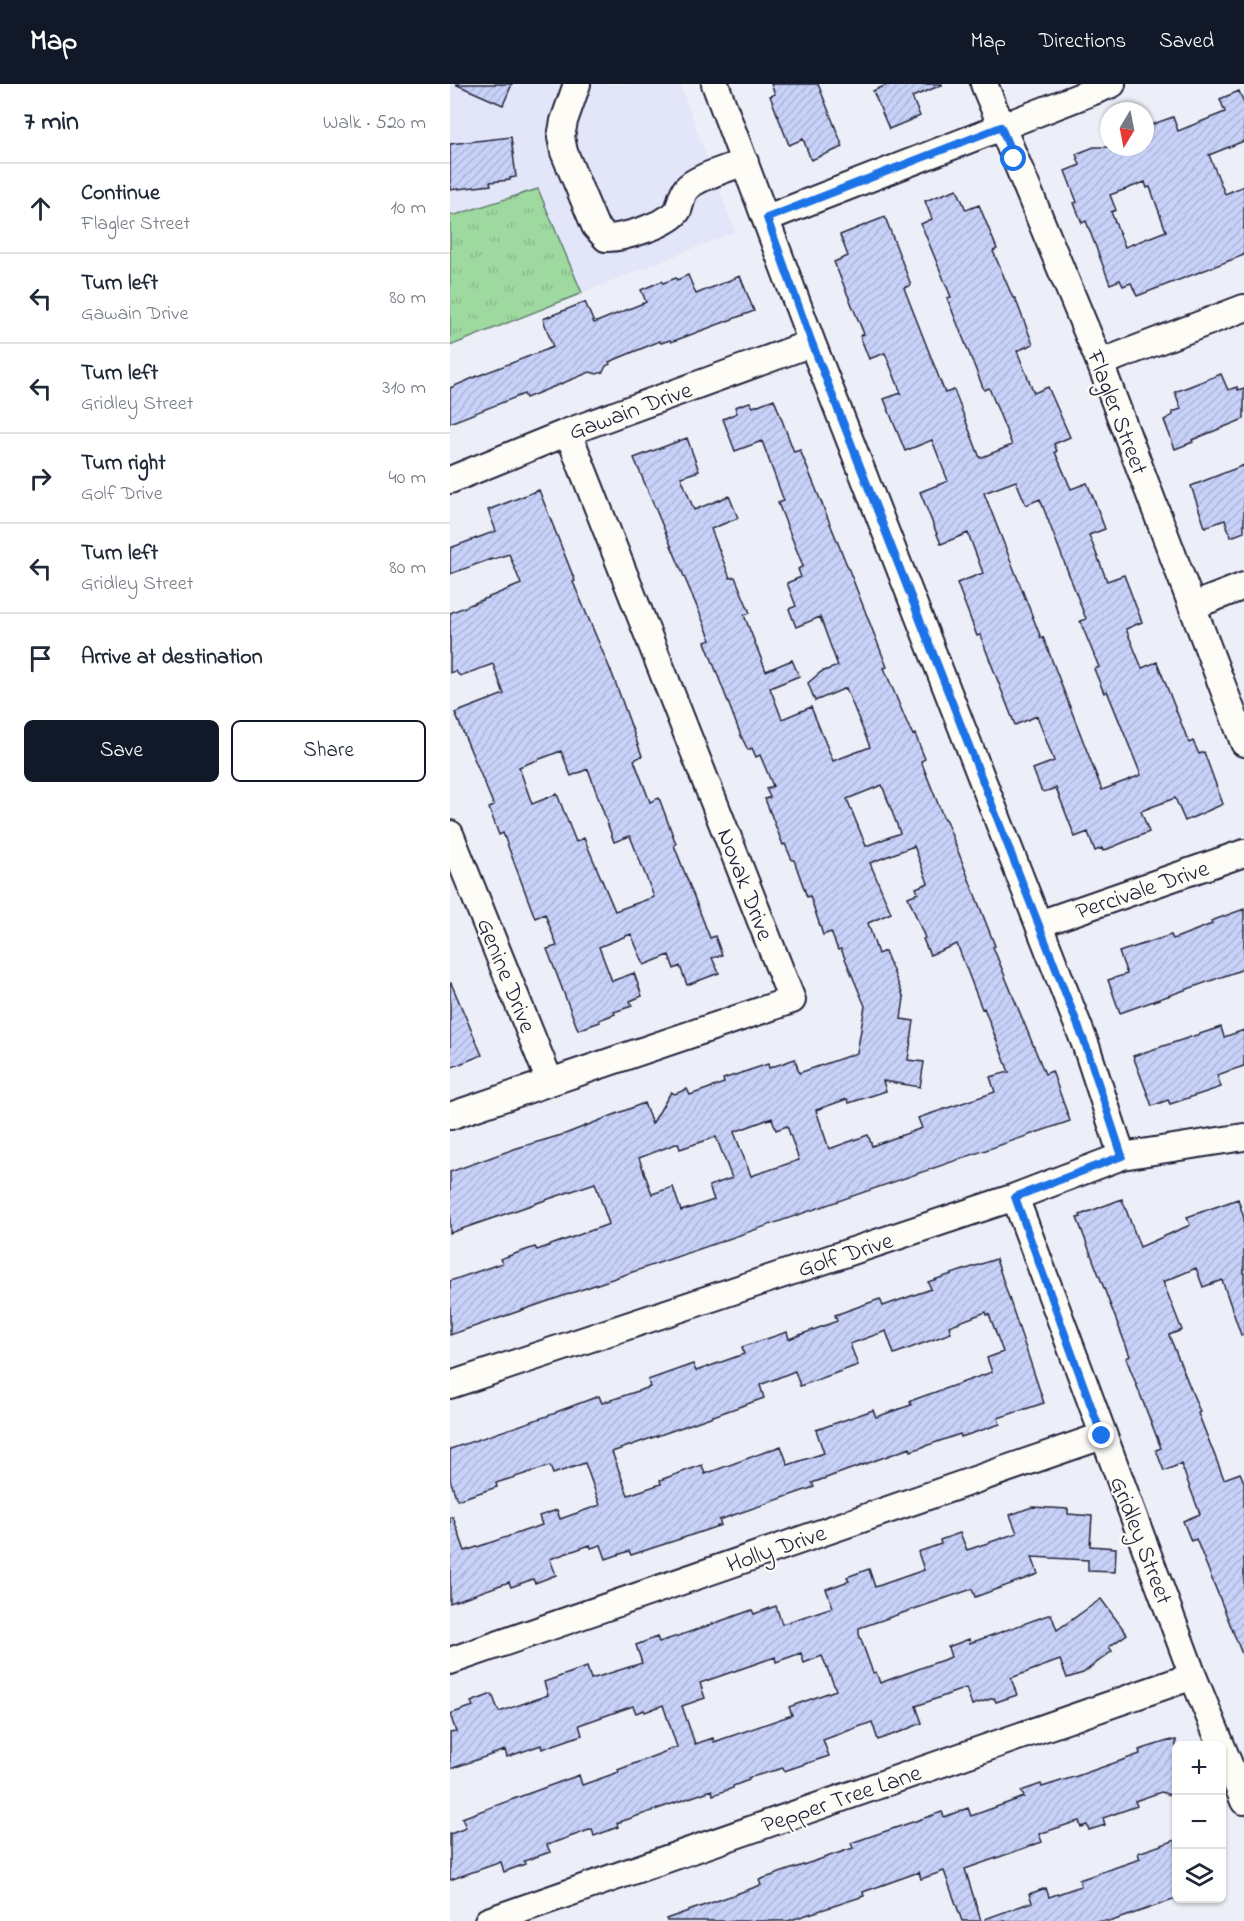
<!DOCTYPE html>
<html lang="en">
<head>
<meta charset="utf-8">
<style>
	body { margin:0; font-family:"Indie Flower",sans-serif; background:#f6f6f7; color:#1f2937 }
	.controls { position:absolute; right:18px; bottom:18px; display:grid; overflow:hidden; border-radius:9px; box-shadow:0 2px 4px #0004 }
	.controls button { width:54px; height:54px; display:grid; place-items:center; padding:0; border:0; border-bottom:2px solid #e0e1e3; background:#fff; color:#1f2937; font:30px sans-serif }
	.compass { position:absolute; left:650px; top:18px; width:54px; height:54px; border-radius:50%; background:#fff; box-shadow:0 2px 4px #0004; rotate:190deg }
	.stop { position:absolute; width:18px; height:18px; margin:-14px; border:4px solid #1a73e8; border-radius:50%; background:#fff }
	.stop.end { background:#1a73e8; border-color:#fff; box-shadow:0 2px 6px #0008 }
	.list { margin:0; padding:0; list-style:none }
	h2 { display:flex; justify-content:space-between; align-items:center; height:78px; margin:0; padding:0 24px; font-size:26px }
	h2 small { font-size:20px; font-weight:400; color:#747a83 }
	.list li { display:grid; grid-template-columns:39px 1fr auto; gap:18px; align-items:center; box-sizing:border-box; height:90px; padding:0 24px; border-top:2px solid #e0e1e3 }
	.list b { display:block; font-size:22px; white-space:nowrap }
	.list p { margin:0; font-size:20px; white-space:nowrap; color:#747a83 }
	.list em { font-size:20px; font-style:normal; color:#747a83 }
	.actions { display:flex; gap:12px; padding:18px 24px }
	.actions a { flex:1; padding:14px 0; border:2px solid #111827; border-radius:9px; text-align:center; font-size:21px; color:#111827 }
	.actions .main { background:#111827; color:#fff }
	.icon { flex:none; width:33px; height:33px; fill:none; stroke:currentColor; stroke-width:2; stroke-linecap:round; stroke-linejoin:round }
	.map { position:relative; flex:none; width:794px; height:1837px; overflow:hidden }
	header { display:flex; align-items:center; gap:36px; box-sizing:border-box; height:84px; padding:0 30px; background:#111827; color:#fff }
	header strong { font-size:28px }
	nav { display:flex; gap:33px; margin-inline-start:auto; font-size:21px }
	main { display:flex }
	aside { flex:1; background:#fff }
	.map>svg:first-child { display:block }
	.built { fill:#e2e6f8 }
	.grass { fill:url(#grass-tufts); stroke:#607e6e; stroke-width:1.5 }
	.building { fill:url(#building-hatch); stroke:#22223b; stroke-width:1.5; fill-rule:evenodd }
	.lines { fill:none; stroke-linecap:round; stroke-linejoin:round }
	.minor-casing { stroke:#22223b; stroke-width:30 }
	.minor { stroke:#fdfcf7; stroke-width:26 }
	.route { stroke:#1a73e8; stroke-width:8 }
	.labels { text-anchor:middle; stroke-width:4.5; stroke-linejoin:round; paint-order:stroke }
	.street-label { font-size:24px; fill:#22223b; stroke:#fdfcf7 }
</style>
</head>
<body>
<header>
<strong>Map</strong>
<nav><a>Map</a><a>Directions</a><a>Saved</a></nav>
</header>
<main>
<aside>
<h2>7 min<small>Walk · 520 m</small></h2>
<ul class="list">
<li><svg class="icon" aria-label="ahead" viewBox="0 0 24 24"><path d="M12 20V5M6 11l6-6 6 6"/></svg><div><b>Continue</b><p>Flagler Street</p></div><em>10 m</em></li>
<li><svg class="icon" aria-label="left" viewBox="0 0 24 24"><path d="M17 20v-9H6M10 6l-5 5 5 5"/></svg><div><b>Turn left</b><p>Gawain Drive</p></div><em>80 m</em></li>
<li><svg class="icon" aria-label="left" viewBox="0 0 24 24"><path d="M17 20v-9H6M10 6l-5 5 5 5"/></svg><div><b>Turn left</b><p>Gridley Street</p></div><em>310 m</em></li>
<li><svg class="icon" aria-label="right" viewBox="0 0 24 24"><path d="M7 20v-9h11M14 6l5 5-5 5"/></svg><div><b>Turn right</b><p>Golf Drive</p></div><em>40 m</em></li>
<li><svg class="icon" aria-label="left" viewBox="0 0 24 24"><path d="M17 20v-9H6M10 6l-5 5 5 5"/></svg><div><b>Turn left</b><p>Gridley Street</p></div><em>80 m</em></li>
<li><svg class="icon" aria-label="arrive" viewBox="0 0 24 24"><path d="M6 21V4h12l-3 4 3 4H6"/></svg><div><b>Arrive at destination</b></div></li>
</ul>
<div class="actions"><a class="main">Save</a><a>Share</a></div>
</aside>
<div class="map">
<svg width="794" height="1837" viewBox="0 0 794 1837">
	<defs>
		<pattern id="grass-tufts" width="24" height="20" patternUnits="userSpaceOnUse" patternTransform="scale(1.5)"><rect width="24" height="20" fill="#9ed9a0"/><path d="M3 7l-1-3M5 7V3M7 7l1-3M15 17l-1-3M17 17v-4M19 17l1-3" fill="none" stroke="#88ba8b"/></pattern>
		<pattern id="building-hatch" width="6" height="6" patternUnits="userSpaceOnUse" patternTransform="scale(1.5)"><rect width="6" height="6" fill="#c8d2f9"/><path d="M-1 1l2-2M0 6l6-6M5 7l2-2" fill="none" stroke="#acb4d6"/></pattern>
	</defs>
	<rect width="100%" height="100%" fill="#edeff8"/>
	<filter id="ink" filterUnits="userSpaceOnUse"><feTurbulence type="fractalNoise" baseFrequency=".0167" numOctaves="2"/><feDisplacementMap in="SourceGraphic" scale="12" xChannelSelector="R" yChannelSelector="G"/><feConvolveMatrix kernelMatrix="1 2 1 2 8 2 1 2 1" color-interpolation-filters="sRGB"/></filter>
	<g filter="url(#ink)">
		<path class="built" d="M0,0h230l55,148 -285,114z"/>
		<path class="grass" d="M88,105l44,104 -132,53v-132l5,1z"/>
		<path class="building" d="M5,0h57l-9,21z
			M321,0h47l25,63 -32,13 -8,-21 -14,6 -19,-49 5,-2z
			M439,0h53v1l-30,12 8,19 -31,13 -16,-38z
			M789,7l5,12v38l-35,14 16,39 19,-8v69l-107,41 -6,-13 -8,3 -3,-6 -10,4 -24,-63 -4,2 -8,-20 3,-1 -12,-31 15,-6 -4,-11 18,-7h51v-20l28,-10 5,14 47,-19 -5,-13zM695,98l2,6 3,-1 16,44 -41,16 -14,-35 5,-2 -6,-15z
			M61,53l5,40 -6,1v2l-20,2 1,3 -41,5v-46z
			M507,105l9,21 13,-5 18,44 -4,2 20,47h2l18,46 -16,7 17,42 14,-6 22,50 -16,7 3,7 -2,1 16,37 16,-6 8,19 10,27 -16,6 18,46 17,-6 18,47 -16,7 16,39 15,-6 32,81 4,-2 6,13 5,-2 19,52 -38,17 -10,-23 -34,13 8,21 -46,19 -1,-3 -7,3 -7,-19 -13,5 -19,-49 -12,4 -3,-2 -8,-21 21,-8 -17,-45 -22,9 -35,-90 -3,1 -20,-53 26,-10 -15,-40 -27,11 -21,-52 28,-11 -16,-41 -27,11 -21,-52 17,-6 -16,-40 -16,6 -9,-23 4,-2 -30,-72 14,-6 -8,-21 45,-18 26,68 -7,3 41,105 9,-3 26,68 32,-13 -23,-57 -5,2 -37,-92 4,-1 -30,-73 11,-5 -7,-18zM566,397l10,24 14,-6 46,120 -6,2 19,46 -5,2 10,24 3,-2 34,84 -39,15 -59,-153 -2,1 -57,-145z
			M238,191l8,19 44,-18 14,35 -83,31 -1,-2 -9,3 -1,-2 -51,21 1,2 -4,2 -3,6 -6,2 -7,-2 -64,26 -2,-4 -74,29v-35l30,-13 73,-28 -10,-28 42,-17 9,21 52,-21 -5,-12 21,-9 1,2 13,-5 1,2z
			M771,290l7,16 9,-3 1,3 6,-2v31l-52,21 1,2 -18,7 -11,-29 9,-5 -1,-3 9,-3 -6,-17z
			M324,315l20,53 6,-2 51,125 36,92 -3,1 24,57 5,10 2,-1 10,25 -4,2 23,58 1,-1 50,128 -2,1 52,127 7,-3 18,50 -620,214v-54l52,-18 -2,-4 35,-12 2,3 72,-26 -14,-41 -145,50v-61l67,-24 48,-14 79,-31 8,21 19,-32 4,2 12,-5 3,6 34,-12 -1,-4 45,-15 1,4 26,-9 4,14 58,-20 8,-47 -24,-57 -3,1 -7,-18 -8,3 -13,-39 -3,1 -13,-37h-2l-7,-16 -2,1 -18,-46 5,-2 -4,-8 7,-3 -13,-31 -4,2 -4,-9 -4,2 -7,-14 -36,-94 6,-2 -77,-182 53,-20 12,33 -18,6 13,33 35,-14 9,22 -27,11 19,49 5,-1 15,36 -6,2 22,56 26,-11 7,16 -29,12 12,31 29,-12 22,54 37,-14 -24,-59 -31,13 -7,-18 13,-11 17,-6 -18,-49 -24,10 -7,-18 7,-3 -9,-23 14,-6 -3,-8 5,-3 -25,-63 6,-2 -22,-60 -27,10 -12,-32 14,-6 -2,-6 15,-5 3,5zM432,701l18,48 -34,13 -19,-47zM464,762l14,37 -12,5 2,5 -10,4 17,41 -2,1 7,16 27,-11 25,65 2,-1 25,64 -19,5 5,15 -77,26 4,10 -50,18 -4,-11 -39,14 -13,-39 31,-11 2,4 37,-12 -3,-10 37,6 4,-25 -16,-2 6,-39 -13,-2 3,-21 -19,-47 -7,3 -10,-31 23,-10 -21,-50zM322,1034l4,12 11,-4 12,34 -48,16 -17,-44zM266,1053l16,41 -23,8 5,14 -33,11 -8,-24 -21,7 -13,-36 39,-15 2,6z
			M794,381v67l-13,5 -6,-17 -20,7 -14,-41z
			M89,406l36,91 -2,1 40,94 29,80 -8,4 16,42 9,-4 17,46 -2,1 36,93 5,-2 7,19 -10,3 7,15 -32,12 -7,-19 -6,3 -5,-14 -25,10 -13,-31 -32,13 13,34 22,-8 8,23 -12,5 2,5 -18,6 1,2 -16,6 1,2 -22,8 -31,-81 10,-3 -12,-32 -10,4 -32,-85 -4,2 -10,-27 5,-2 -39,-93 49,-19 -11,-30 -33,12 -5,-5 -5,2v-60l71,-29 -12,-30 -18,6v-1l-41,15v-26l46,-17 -8,-21zM111,667l10,25 17,-7 26,73 16,-6 24,61 -39,14 -31,-73 -8,4 -19,-48 -25,10 -13,-37z
			M794,825v60l-124,44 -12,-33 19,-6 -8,-22 52,-17 2,4 39,-15 -1,-3z
			M1,899l31,72 -32,13v-84z
			M771,943l3,10 20,-7v36l-27,9 4,12 -51,17 -2,-4 -16,6 -19,-50z
			M672,1115l18,48 50,-22 -3,-8 51,-18 6,19v117h-3l-19,-55 -19,7 -7,-19 -33,14 19,48 -13,5 31,77 -2,1 26,66 16,-6 4,9v177l-48,-120 -5,2 -8,-20 17,-7 -19,-50 -17,7 -8,-21 5,-2 -35,-90 4,-2 -53,-138 4,-1 -1,-2z
			M546,1175l48,144 -46,15 2,6 -39,13 -1,-3 -49,17 -1,-3 -98,35 2,4 -95,33 2,5 -41,14 -49,16 -2,-4 -23,8 -5,-14 -10,3 -1,-3 -40,14 6,16 -21,8 -2,-4 -22,8 -2,-5 -59,21v-86h3l12,34 77,-26 -3,-9 18,-6 3,9 40,-14 -15,-42 -32,11 -3,-8 -54,17 1,4 -40,13 -7,-21v-30l106,-36v-1l43,-16 3,7 48,-16 -2,-7 45,-16 3,7 48,-17 -2,-7 45,-15 2,7 48,-18 -2,-6 45,-16 3,7 48,-17 -3,-7zM536,1228l1,3 2,-1 14,38 -16,6 5,14 -82,29 1,4 -35,12 -3,-7 -57,20 8,23 -36,12 -7,-19 -76,28 -3,-9 -42,15 1,4 -33,11 -16,-43 152,-54 -4,-13 35,-14 5,15 58,-21 -8,-21 36,-13 8,23 57,-21 -2,-7z
			M582,1423l36,2v5l24,2 -2,30 26,2 -1,24 -27,-1v-11l-56,-3 6,17 -63,23 -3,-8 -113,39v6l14,39 3,-1 4,11 71,-26 -3,-10 21,-8 1,4 81,-29 6,16 44,-31 26,35 -18,13 3,4 -29,22 -16,5 -7,-18 -49,18 6,17 -21,7 -2,-4 -22,7 -6,-17 -50,18 6,17 -22,9 -22,8 -6,-18 -49,18 6,16 -45,15 -1,-3 -35,10 1,2 -16,6v2l-20,7 -1,-5 -46,16 -49,17 1,4 -24,9 -2,-7 -45,16 3,7 -26,9 1,3 -21,8 -3,-10 -51,18v-46l16,-6 -4,-10 117,-43 3,10 37,-13 -1,-2 59,-23 -14,-42 -18,7 -1,-2 -8,3 -3,-7 -54,19 3,10 -40,14 -1,-4 -34,12 -2,-7 -55,19v-36l6,-1 -6,-18 23,-8 -2,-4 21,-8 7,18 49,-17 -4,-13 43,-15 4,12 51,-16 -6,-18 21,-8 2,5 22,-7 71,-25 2,4 22,-8 6,18 51,-17 -7,-18 23,-8 -2,-4 22,-8 6,18 49,-17 -6,-18 23,-8 -1,-4 20,-7 7,17 50,-17 -7,-18zM351,1569l3,10 18,-7 14,34 -47,17 3,8 -78,27 -1,-4 -18,6 -13,-38 23,-8 -5,-15 75,-26 1,5z
			M721,1656v1l5,-1v57l-15,-5 -26,9 2,5 -34,12 2,7 -16,5 -2,-5 -6,2 -2,-6 -4,1 -36,12 3,8 -77,27 16,52h-19l-18,-50 -23,8 -2,-7 -56,20 1,4 -76,25h-121l-1,-2 95,-34 -2,-5 94,-32 -2,-5 91,-31 2,5 24,-9 3,8 53,-19 -3,-6 20,-7 1,3 35,-11 63,-22 -1,-4z
			M726,1756v59l-64,22h-127v-2l47,-17 -3,-8 17,-6 3,9 32,-11 -2,-6 61,-21 -2,-6z"/>
		<g class="lines">
			<defs>
				<path id="minor" d="M127,0l-13,37 -3,16 3,15 31,74 11,12c15,1 64,-14 72,-28 3,-7 3,-15 8,-21 10,-12 44,-21 59,-27
					M265,0l97,259 274,703 36,110
					M534,0l116,279 144,380
					M317,134l345,-134
					M650,279l144,-55
					M0,396l118,-48 244,-89
					M743,522l51,-20
					M0,750l100,248
					M589,840l205,-71
					M0,1032l342,-116 -224,-568
					M565,1113l178,479 51,125
					M0,1301l565,-188 107,-41 122,-19
					M0,1577l652,-225
					M38,1837l705,-245"/>
			</defs>
			<use href="#minor" class="minor-casing"/>
			<use href="#minor" class="minor"/>
		</g>
	</g>
	<g class="lines" filter="url(#ink)">
		<path class="route" d="M564,75l-13,-32 -234,91 45,125 274,703 36,110 -107,41 87,239"/>
	</g>
	<g class="labels">
		<g class="street-label">
			<text transform="translate(180 326) rotate(-20)" y="8">Gawain Drive</text>
			<text transform="translate(668 328) rotate(69)" y="8">Flagler Street</text>
			<text transform="translate(296 800) rotate(69)" y="8">Novak Drive</text>
			<text transform="translate(692 805) rotate(-19)" y="8">Percivale Drive</text>
			<text transform="translate(57 891) rotate(68)" y="8">Genine Drive</text>
			<text transform="translate(395 1170) rotate(-18)" y="8">Golf Drive</text>
			<text transform="translate(692 1456) rotate(69)" y="8">Gridley Street</text>
			<text transform="translate(326 1464) rotate(-19)" y="8">Holly Drive</text>
			<text transform="translate(391 1714) rotate(-19)" y="8">Pepper Tree Lane</text>
		</g>
	</g>
</svg>
<div class="controls">
<button>+</button>
<button>−</button>
<button><svg class="icon" aria-label="layers" viewBox="0 0 24 24"><path d="M12 4l9 5-9 5-9-5zM3 14l9 5 9-5"/></svg></button>
</div>
<svg class="compass" viewBox="-18 -18 36 36"><path d="M0-13l5 13h-10z" fill="#e53935"/><path d="M0 13l5-13h-10z" fill="#747a83"/></svg>
<div class="stop" style="left:564px;top:75px"></div>
<div class="stop end" style="left:652px;top:1352px"></div>
</div>
</main>
</body>
</html>
